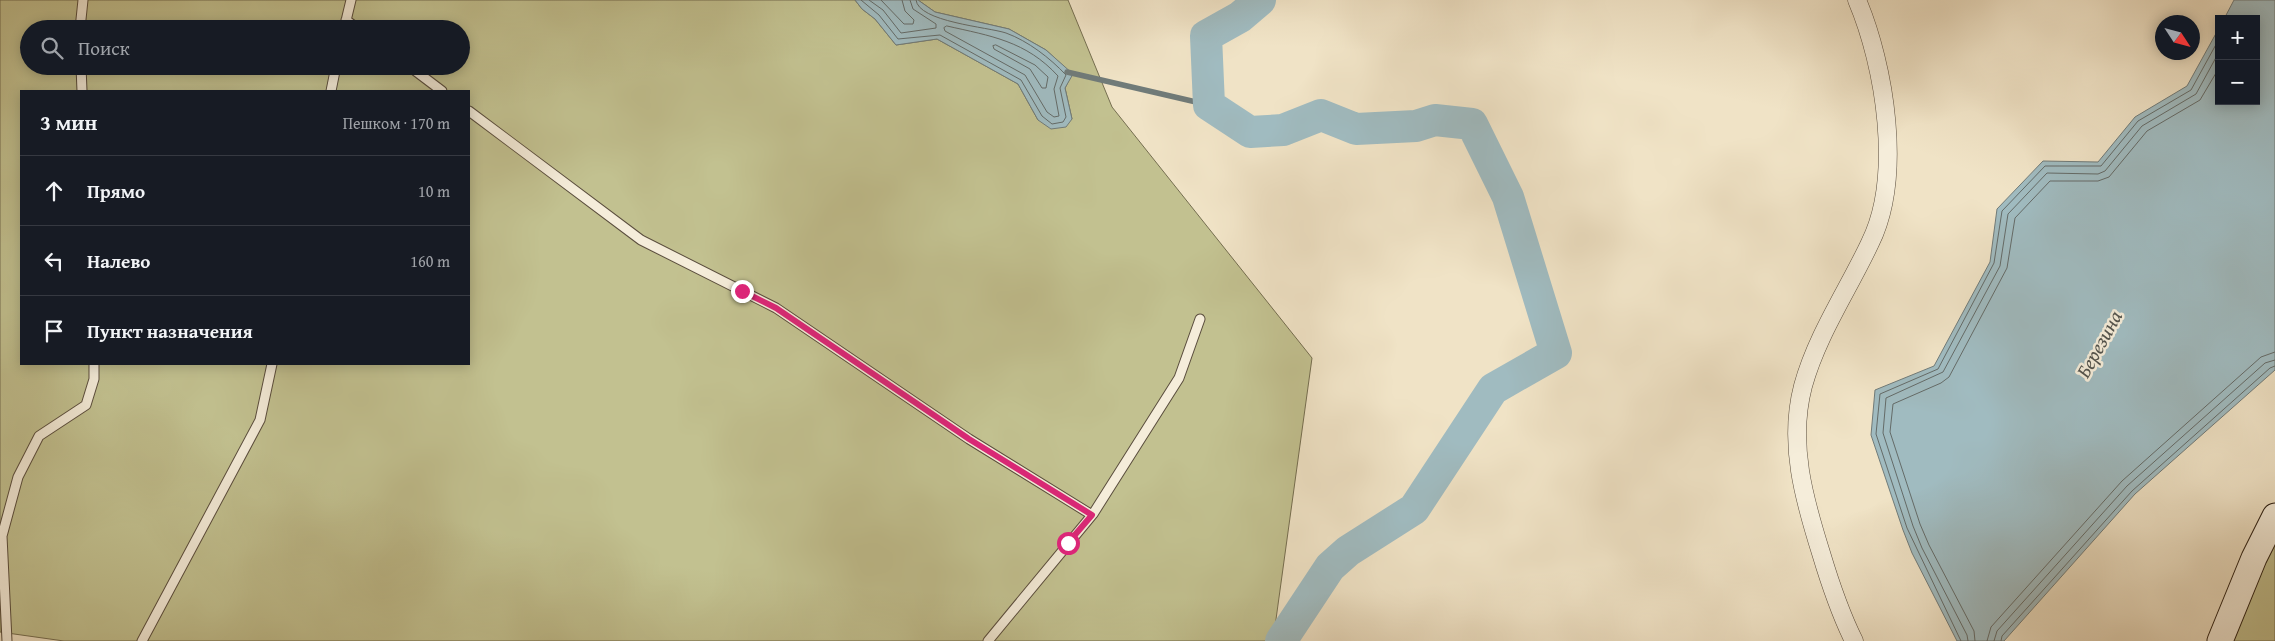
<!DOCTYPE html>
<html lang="ru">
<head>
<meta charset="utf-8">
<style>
	body { margin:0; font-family:"Gentium Book Plus",serif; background:#242831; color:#f1f3f6 }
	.controls { position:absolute; right:15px; top:15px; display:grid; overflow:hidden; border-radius:0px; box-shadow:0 2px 12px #0003 }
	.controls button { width:45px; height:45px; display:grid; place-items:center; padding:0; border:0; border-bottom:1px solid #363941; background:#171b24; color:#f1f3f6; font:25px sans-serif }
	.compass { position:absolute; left:2155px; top:15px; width:45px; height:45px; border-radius:50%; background:#171b24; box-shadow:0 2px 12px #0003; rotate:126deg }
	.stop { position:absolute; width:15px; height:15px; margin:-11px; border:4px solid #db2777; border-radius:50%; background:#fff }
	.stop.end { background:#db2777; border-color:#fff; box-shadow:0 1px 5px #0008 }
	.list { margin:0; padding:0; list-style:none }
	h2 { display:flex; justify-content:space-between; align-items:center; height:65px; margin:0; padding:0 20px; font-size:21px }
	h2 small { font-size:16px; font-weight:400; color:#9ea1a6 }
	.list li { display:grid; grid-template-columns:32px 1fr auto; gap:15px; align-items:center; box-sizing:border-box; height:70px; padding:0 20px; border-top:1px solid #363941 }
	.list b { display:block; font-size:19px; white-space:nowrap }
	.list em { font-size:16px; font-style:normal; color:#9ea1a6 }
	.icon { flex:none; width:28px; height:28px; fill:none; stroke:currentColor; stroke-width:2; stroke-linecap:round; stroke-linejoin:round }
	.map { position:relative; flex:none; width:2275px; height:641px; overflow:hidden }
	.search { position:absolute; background:#171b24; box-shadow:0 2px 12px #0003; left:20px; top:20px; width:450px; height:55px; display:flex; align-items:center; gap:12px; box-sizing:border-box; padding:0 18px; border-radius:28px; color:#9ea1a6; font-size:19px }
	.panel { position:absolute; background:#171b24; box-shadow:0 2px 12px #0003; left:20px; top:90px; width:450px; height:275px; border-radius:0px }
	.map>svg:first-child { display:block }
	.green { fill:#c2c190; stroke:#756e50; fill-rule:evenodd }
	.water { fill:#a0bbc0; stroke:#707b79 }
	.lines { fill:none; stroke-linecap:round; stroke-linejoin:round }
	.shore { stroke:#646b68; stroke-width:1 }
	.stream { stroke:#707b79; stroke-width:5.5 }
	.river { stroke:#a0bbc0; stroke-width:32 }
	.lane-casing { stroke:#5a4d3d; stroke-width:11 }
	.street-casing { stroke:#5a4d3d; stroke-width:19 }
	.secondary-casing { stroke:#281b0f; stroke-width:27 }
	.lane { stroke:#f5edda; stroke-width:9 }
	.street { stroke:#f5edda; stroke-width:18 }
	.secondary { stroke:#f5edda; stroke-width:25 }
	.route { stroke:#db2777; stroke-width:6 }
	.labels { text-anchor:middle; stroke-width:5; stroke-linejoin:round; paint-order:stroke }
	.water-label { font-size:20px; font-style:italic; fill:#52534d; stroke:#f5edda }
</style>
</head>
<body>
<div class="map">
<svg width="2275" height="641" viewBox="0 0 2275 641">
	<rect width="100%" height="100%" fill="#f0e3c6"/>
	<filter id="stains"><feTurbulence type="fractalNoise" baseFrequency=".004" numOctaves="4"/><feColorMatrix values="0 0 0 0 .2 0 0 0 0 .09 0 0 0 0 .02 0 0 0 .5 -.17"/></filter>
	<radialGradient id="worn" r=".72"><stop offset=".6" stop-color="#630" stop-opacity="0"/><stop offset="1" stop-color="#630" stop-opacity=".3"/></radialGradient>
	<path class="green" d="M0,0h855l7,9 13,10 21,26 41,-6 81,45 20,36 34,-1 -7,-31 7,-14 -26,-24 -37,-21 -74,-17 -17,-12h150l44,107 200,251 -39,283h-1209l-64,-9zM29,29h432v37h-432zM21,91h448v273h-448z
		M2275,537v104h-45z"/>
	<path class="water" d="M855,0h63l17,12 74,17 37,21 27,24 -8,14 7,31 -6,8 -15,2 -13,-9 -20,-36 -81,-45 -41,6 -21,-26 -13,-10z
		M2234,0h41v370l-140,124 -131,147h-47l-45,-88 -9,-23 -32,-95 4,-45 59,-24 56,-104 7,-53 46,-48 55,1 37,-45 52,-31 32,-58v73h37v-82h-32z"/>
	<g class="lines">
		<path class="shore" d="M861,0l18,15 19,24 42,-4 81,45 21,36 10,8 11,-2 3,-5 -6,-29 6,-13c-16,-17 -38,-34 -60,-42 -18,-6 -88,-11 -90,-33
			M869,0l14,10 18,23 35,-5v-4l-23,-15 -3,-9
			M881,0l23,24h9l1,-4 -9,-9 -3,-11
			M947,26c44,10 79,15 111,50l-4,13 5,27 -5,1 -7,-5 -22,-37 -80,-44 -1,-3z
			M996,45l39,20 13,12 -2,11h-4l-12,-19 -36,-20 -1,-3z
			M1961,641l-54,-113 -31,-94 4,-40 58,-25 56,-106 8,-52 43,-45h56l37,-45 53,-31 28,-51
			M1968,641l-1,-6 -45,-87 -9,-22 -30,-93 3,-35 57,-26 57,-106 8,-52 39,-41 51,1 7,-3 37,-45 54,-32 23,-42
			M1975,641l-1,-10 -45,-86 -9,-21 -30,-92 3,-28 48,-21 8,-6 58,-109 8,-50 35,-37h48l11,-4 38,-46 53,-31 19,-32
			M1987,641l4,-14 131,-146 139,-124 14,-5
			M1994,641l3,-10 130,-145 138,-123 10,-3
			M2001,641l1,-5 130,-145 138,-123 5,-2"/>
		<path class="stream" d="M1067,72l142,33"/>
		<path class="river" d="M1260,0l-20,17 -34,19 3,69 41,27 33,-2 38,-15 35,14 60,-3 19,-6 37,4 36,73 48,156 -63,36 -79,120 -66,42 -18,16 -49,74"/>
		<defs>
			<path id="lane" d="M346,20l12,9
				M80,29l3,-29
				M344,29l7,-29
				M81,66l1,25
				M409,66l33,25
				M331,91l5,-25
				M469,111l172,129 135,68 193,131 123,76
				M7,641l-5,-105 16,-59 21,-41 47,-31 8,-26v-15
				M142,641l118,-221 12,-56
				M988,641l105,-127 86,-136 21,-59"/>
			<path id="street" d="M1854,641c-14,-28 -24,-58 -33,-88 -17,-54 -33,-110 -18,-167 14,-51 45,-96 67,-143 33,-66 15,-177 -13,-243"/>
			<path id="secondary" d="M2220,641l34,-83 21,-42"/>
		</defs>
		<use href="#lane" class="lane-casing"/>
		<use href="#street" class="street-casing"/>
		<use href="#secondary" class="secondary-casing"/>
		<use href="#lane" class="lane"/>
		<use href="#street" class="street"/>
		<use href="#secondary" class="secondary"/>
	</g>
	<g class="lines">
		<path class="route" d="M742,291l34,17 193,131 123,76 -24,28"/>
	</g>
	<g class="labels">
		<g class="water-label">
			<text transform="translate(2099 344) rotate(-61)" y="7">Березина</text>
		</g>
	</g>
	<rect width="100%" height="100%" filter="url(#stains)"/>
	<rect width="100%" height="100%" fill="url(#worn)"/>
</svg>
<div class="controls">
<button>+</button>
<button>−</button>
</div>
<svg class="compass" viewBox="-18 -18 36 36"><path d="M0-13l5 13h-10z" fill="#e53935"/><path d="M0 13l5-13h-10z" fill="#9ea1a6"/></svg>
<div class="stop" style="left:1068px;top:543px"></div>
<div class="stop end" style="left:742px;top:291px"></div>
<div class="search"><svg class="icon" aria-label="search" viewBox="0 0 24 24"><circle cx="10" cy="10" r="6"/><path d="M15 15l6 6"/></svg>Поиск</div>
<section class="panel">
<h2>3 мин<small>Пешком · 170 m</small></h2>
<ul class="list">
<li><svg class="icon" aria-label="ahead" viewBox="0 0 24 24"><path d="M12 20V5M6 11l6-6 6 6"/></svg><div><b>Прямо</b></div><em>10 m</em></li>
<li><svg class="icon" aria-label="left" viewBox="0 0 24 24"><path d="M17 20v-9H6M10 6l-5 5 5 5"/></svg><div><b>Налево</b></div><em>160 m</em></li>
<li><svg class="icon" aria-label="arrive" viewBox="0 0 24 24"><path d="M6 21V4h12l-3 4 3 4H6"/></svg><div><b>Пункт назначения</b></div></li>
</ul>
</section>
</div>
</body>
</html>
